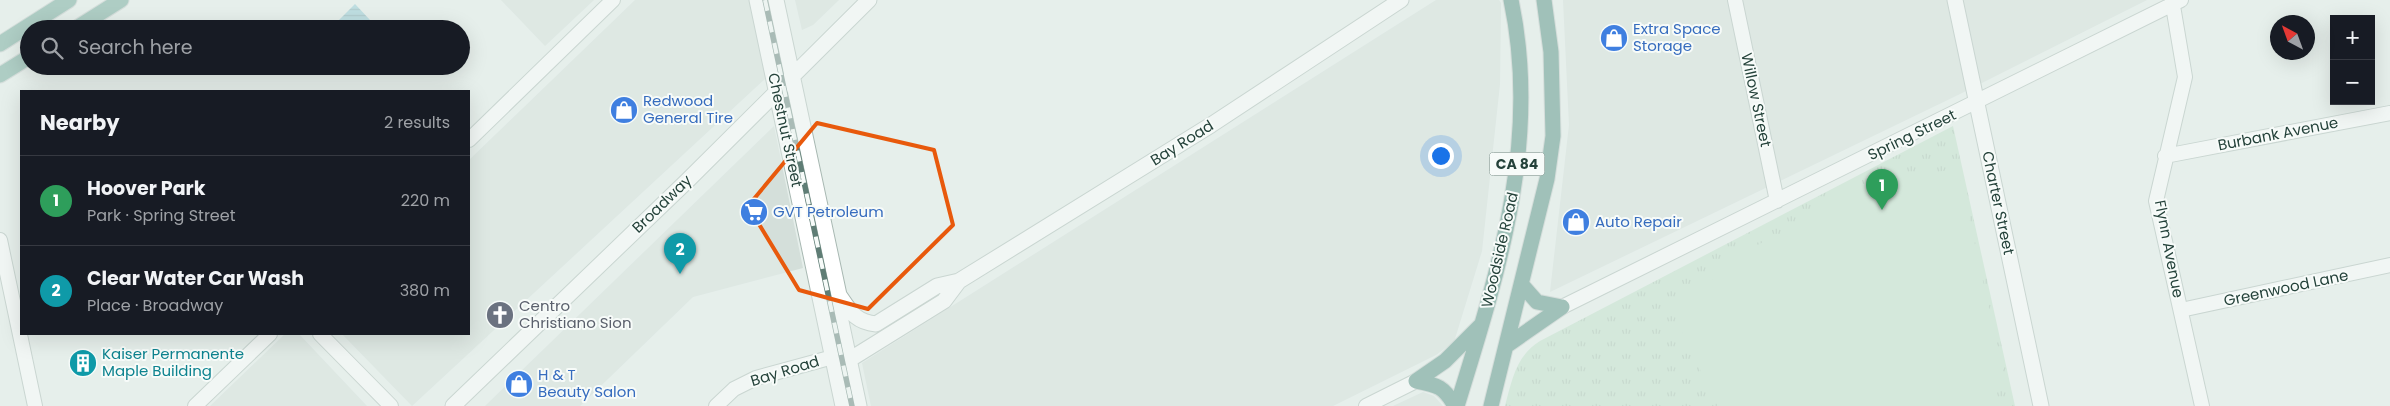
<!DOCTYPE html>
<html lang="en">
<head>
<meta charset="utf-8">
<style>
	body { margin:0; font-family:Poppins,sans-serif; background:#20242c; color:#f1f3f6 }
	.controls { position:absolute; right:15px; top:15px; display:grid; overflow:hidden; border-radius:0px; box-shadow:0 5px 20px #0002 }
	.controls button { width:45px; height:45px; display:grid; place-items:center; padding:0; border:0; border-bottom:1px solid #363941; background:#171b24; color:#f1f3f6; font:25px sans-serif }
	.compass { position:absolute; left:2270px; top:15px; width:45px; height:45px; border-radius:50%; background:#171b24; box-shadow:0 5px 20px #0002; rotate:319deg }
	.you { position:absolute; left:1440px; top:155px; width:18px; height:18px; margin:-12px; border:4px solid #fff; border-radius:50%; background:#1a73e8; box-shadow:0 0 0 8px #1a73e833 }
	.badge { display:grid; place-items:center; width:32px; height:32px; border-radius:50%; background:#db2777; color:#fff; font-size:16px; font-weight:700 }
	.pin { position:absolute; translate:-50% -41px; filter:drop-shadow(0 1px 2px #0008) }
	.pin::after { content:''; position:absolute; top:26px; width:18px; height:15px; background:inherit; clip-path:polygon(0 0,100% 0,50% 100%) }
	.list { margin:0; padding:0; list-style:none }
	h2 { display:flex; justify-content:space-between; align-items:center; height:65px; margin:0; padding:0 20px; font-size:21px }
	h2 small { font-size:16px; font-weight:400; color:#9ea1a6 }
	.list li { display:grid; grid-template-columns:32px 1fr auto; gap:15px; align-items:center; box-sizing:border-box; height:90px; padding:0 20px; border-top:1px solid #363941 }
	.list b { display:block; font-size:19px; white-space:nowrap }
	.list p { margin:0; font-size:16px; white-space:nowrap; color:#9ea1a6 }
	.list em { font-size:16px; font-style:normal; color:#9ea1a6 }
	.icon { flex:none; width:28px; height:28px; fill:none; stroke:currentColor; stroke-width:2; stroke-linecap:round; stroke-linejoin:round }
	.map { position:relative; flex:none; width:2390px; height:406px; overflow:hidden }
	.search { position:absolute; background:#171b24; box-shadow:0 5px 20px #0002; left:20px; top:20px; width:450px; height:55px; display:flex; align-items:center; gap:12px; box-sizing:border-box; padding:0 18px; border-radius:28px; color:#9ea1a6; font-size:19px }
	.panel { position:absolute; background:#171b24; box-shadow:0 5px 20px #0002; left:20px; top:90px; width:450px; height:245px; border-radius:0px }
	.map>svg:first-child { display:block }
	.built { fill:#d4dfda }
	.park { fill:url(#park-tufts) }
	.pitch { fill:#bfe0c8 }
	.water { fill:url(#water-rules) }
	.lines { fill:none; stroke-linecap:round; stroke-linejoin:round }
	.minor-casing { stroke:#a8b8b2; stroke-width:16 }
	.tertiary-casing { stroke:#a8b8b2; stroke-width:17 }
	.primary-casing { stroke:#c2cac8; stroke-width:17 }
	.trunk-casing { stroke:#c2cac8; stroke-width:17 }
	.minor { stroke:#fff; stroke-width:14 }
	.tertiary { stroke:#fff; stroke-width:15 }
	.primary { stroke:#6aa596; stroke-width:15 }
	.trunk { stroke:#4c8a7c; stroke-width:15 }
	.rail-casing { stroke:#5f7d75; stroke-width:5.5 }
	.rail { stroke:#f7fbf9; stroke-width:4; stroke-dasharray:11; stroke-linecap:butt }
	.marked { fill:none; stroke:#e8590c; stroke-width:4; stroke-linejoin:round }
	.labels { text-anchor:middle; stroke-width:4; stroke-linejoin:round; paint-order:stroke }
	.shield { fill:#f7fbf9; stroke:#637a73; stroke-width:1 }
	.shield-label { font-size:14px; font-weight:bold; fill:#24423a }
	.shop-label { font-size:15px; fill:#366cbe; stroke:#f7fbf9; text-anchor:start }
	.street-label { font-size:15px; fill:#24423a; stroke:#f7fbf9 }
	.worship-label { font-size:15px; fill:#5b616d; stroke:#f7fbf9; text-anchor:start }
	.culture-label { font-size:15px; fill:#0d838f; stroke:#f7fbf9; text-anchor:start }
</style>
</head>
<body>
<div class="map">
<svg width="2390" height="406" viewBox="0 0 2390 406">
	<defs>
		<pattern id="park-tufts" width="24" height="20" patternUnits="userSpaceOnUse" patternTransform="scale(1.25)"><rect width="24" height="20" fill="#bfe0c8"/><path d="M3 7l-1-3M5 7V3M7 7l1-3M15 17l-1-3M17 17v-4M19 17l1-3" fill="none" stroke="#a4c1ad"/></pattern>
		<pattern id="water-rules" width="6" height="5" patternUnits="userSpaceOnUse" patternTransform="scale(1.25)"><rect width="6" height="5" fill="#8ec9d4"/><path d="M0 2.5h6" fill="none" stroke="#74a5ad"/></pattern>
	</defs>
	<rect width="100%" height="100%" fill="#e6efeb"/>
	<path class="built" d="M501,0h93l-49,46z
		M635,0h116l15,78 -354,328 -70,-72h127v-174z
		M795,0h44l-26,25 -11,5z
		M1436,0h63l2,3 -1,81 -18,167 -28,91 -18,13 -103,51h-462l-9,-43z
		M1563,0h584l-189,95 -408,197 19,-167z
		M774,126l29,142 -110,29 -113,109h-95z
		M285,334h14l68,72h-157z
		M1423,392l11,4 9,10h-50z"/>
	<path class="park" d="M1953,126l62,280h-510c7,-26 11,-50 35,-65z"/>
	<path class="pitch" d="M1958,168l46,208 -12,3 4,27h-278l-42,-86c-5,-26 25,-34 44,-44l-5,-11 114,-54 -3,-16z"/>
	<path class="water" d="M355,4l15,16 -9,9h-31z"/>
	<g class="lines">
		<defs>
			<path id="minor" d="M1735,0l42,201
				M2172,0l13,77 -29,124 46,205
				M469,140l144,-140
				M2165,156l225,-43
				M0,240l35,166
				M1562,307l619,-307
				M2181,310l209,-45
				M320,334l71,72
				M195,406l75,-72
				M716,406l18,-17 22,-11 77,-21
				M1366,406l50,-25"/>
			<path id="tertiary" d="M757,0l86,406
				M776,0l63,295v17l20,94
				M1955,0l86,406
				M839,295c11,16 16,27 37,29l61,-38 22,-5 252,-156 190,-125
				M849,360l95,-59 15,-20
				M453,406l234,-225 182,-181"/>
			<path id="primary" d="M75,29l46,-29
				M0,44l69,-44
				M0,75l29,-18"/>
			<path id="trunk" d="M1522,285l15,17 25,5
				M1506,346l56,-39
				M1416,381l29,-20 36,-36
				M1416,381c22,4 28,6 39,25
				M1457,406c41,-133 84,-265 54,-406
				M1491,406l56,-227 6,-43 -2,-84 -7,-52"/>
		</defs>
		<use href="#minor" class="minor-casing"/>
		<use href="#tertiary" class="tertiary-casing"/>
		<use href="#primary" class="primary-casing"/>
		<use href="#trunk" class="trunk-casing"/>
		<use href="#minor" class="minor"/>
		<use href="#tertiary" class="tertiary"/>
		<use href="#primary" class="primary"/>
		<use href="#trunk" class="trunk"/>
		<defs>
			<path id="rail" d="M765,0l87,406"/>
		</defs>
		<use href="#rail" class="rail-casing"/>
		<use href="#rail" class="rail"/>
	</g>
	<path d="M0 0H2390V406H0ZM817,123l117,27 19,75 -85,84 -69,-19 -51,-84z" fill="#e6efeb" fill-opacity=".55" fill-rule="evenodd"/>
	<path class="marked" d="M817,123l117,27 19,75 -85,84 -69,-19 -51,-84z"/>
	<defs>
		<symbol id="shop-disc" viewBox="-11 -11 22 22"><circle r="9.5" fill="#3f7fe0" stroke="#f7fbf9"/><path d="M-5-2.5h2.3a2.7 3.5 0 0 1 5.4 0H5L5.5 6h-11ZM-1.5-2.5h3a1.5 2.3 0 0 0-3 0Z" fill="#fff"/></symbol>
		<symbol id="supermarket-disc" viewBox="-11 -11 22 22"><circle r="9.5" fill="#3f7fe0" stroke="#f7fbf9"/><path d="M-6-5.5h2.5l.6 2H6L4.5 2H-2.5L-4.4-4H-6ZM-1.5 3.2a1.3 1.3 0 1 0 .1 0ZM3 3.2a1.3 1.3 0 1 0 .1 0Z" fill="#fff"/></symbol>
		<symbol id="church-disc" viewBox="-11 -11 22 22"><circle r="9.5" fill="#6b7280" stroke="#f7fbf9"/><path d="M-1.2-6h2.4v3.5h3.3v2.4h-3.3V6h-2.4V-.1h-3.3v-2.4h3.3Z" fill="#fff"/></symbol>
		<symbol id="building-disc" viewBox="-11 -11 22 22"><circle r="9.5" fill="#0f9aa8" stroke="#f7fbf9"/><path d="M-4-6H4V6H1V3H-1V6H-4ZM-2.5-4.3h1.7v1.8h-1.7ZM.8-4.3h1.7v1.8H.8ZM-2.5-1h1.7V.8h-1.7ZM.8-1h1.7V.8H.8Z" fill="#fff"/></symbol>
	</defs>
	<g fill-rule="evenodd">
		<use href="#shop-disc" x="1598" y="22" width="32" height="32"/>
		<use href="#shop-disc" x="608" y="94" width="32" height="32"/>
		<use href="#supermarket-disc" x="738" y="196" width="32" height="32"/>
		<use href="#shop-disc" x="1560" y="206" width="32" height="32"/>
		<use href="#church-disc" x="484" y="299" width="32" height="32"/>
		<use href="#building-disc" x="67" y="347" width="32" height="32"/>
		<use href="#shop-disc" x="503" y="368" width="32" height="32"/>
	</g>
	<g class="labels">
		<rect class="shield" x="1489.5" y="152.5" width="55" height="23" rx="4"/>
		<g class="shield-label">
			<text x="1517" y="169">CA 84</text>
		</g>
		<g class="shop-label">
			<text x="1633" y="34">Extra Space<tspan x="1633" dy="17">Storage</tspan></text>
			<text x="643" y="106">Redwood<tspan x="643" dy="17">General Tire</tspan></text>
			<text x="773" y="217">GVT Petroleum</text>
			<text x="1595" y="227">Auto Repair</text>
			<text x="538" y="380">H &amp; T<tspan x="538" dy="17">Beauty Salon</tspan></text>
		</g>
		<g class="street-label">
			<text transform="translate(1756 100) rotate(78)" y="5">Willow Street</text>
			<text transform="translate(785 130) rotate(78)" y="5">Chestnut Street</text>
			<text transform="translate(2278 134) rotate(-11)" y="5">Burbank Avenue</text>
			<text transform="translate(1912 135) rotate(-26)" y="5">Spring Street</text>
			<text transform="translate(1182 143) rotate(-32)" y="5">Bay Road</text>
			<text transform="translate(1998 203) rotate(78)" y="5">Charter Street</text>
			<text transform="translate(662 204) rotate(-44)" y="5">Broadway</text>
			<text transform="translate(2169 249) rotate(79)" y="5">Flynn Avenue</text>
			<text transform="translate(1500 250) rotate(-77)" y="5">Woodside Road</text>
			<text transform="translate(2286 288) rotate(-12)" y="5">Greenwood Lane</text>
			<text transform="translate(785 371) rotate(-17)" y="5">Bay Road</text>
		</g>
		<g class="worship-label">
			<text x="519" y="311">Centro<tspan x="519" dy="17">Christiano Sion</tspan></text>
		</g>
		<g class="culture-label">
			<text x="102" y="359">Kaiser Permanente<tspan x="102" dy="17">Maple Building</tspan></text>
		</g>
	</g>
</svg>
<div class="controls">
<button>+</button>
<button>−</button>
</div>
<svg class="compass" viewBox="-18 -18 36 36"><path d="M0-13l5 13h-10z" fill="#e53935"/><path d="M0 13l5-13h-10z" fill="#9ea1a6"/></svg>
<div class="you"></div>
<div class="pin badge" style="left:1882px;top:210px;background:#2e9e5b">1</div>
<div class="pin badge" style="left:680px;top:274px;background:#0f9aa8">2</div>
<div class="search"><svg class="icon" aria-label="search" viewBox="0 0 24 24"><circle cx="10" cy="10" r="6"/><path d="M15 15l6 6"/></svg>Search here</div>
<section class="panel">
<h2>Nearby<small>2 results</small></h2>
<ul class="list">
<li><span class="badge" style="background:#2e9e5b">1</span><div><b>Hoover Park</b><p>Park · Spring Street</p></div><em>220 m</em></li>
<li><span class="badge" style="background:#0f9aa8">2</span><div><b>Clear Water Car Wash</b><p>Place · Broadway</p></div><em>380 m</em></li>
</ul>
</section>
</div>
</body>
</html>
